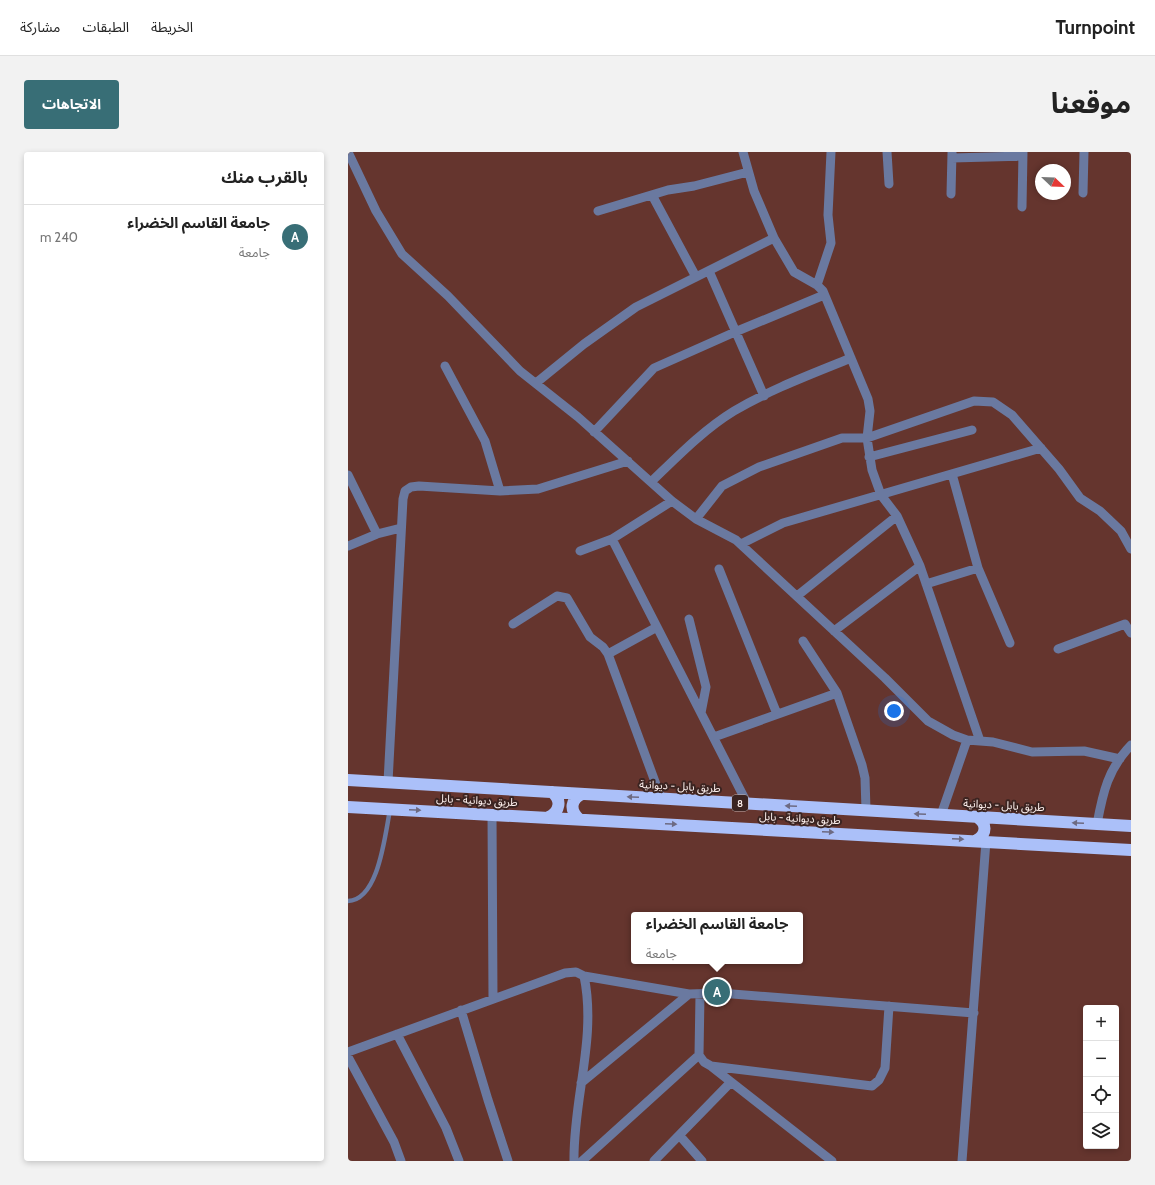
<!DOCTYPE html>
<html lang="ar">
<head>
<meta charset="utf-8">
<style>
	body { margin:0; font-family:Cabin,"Noto Sans Arabic",sans-serif; background:#f2f2f2; color:#222; direction:rtl }
	.controls { position:absolute; right:12px; bottom:12px; display:grid; overflow:hidden; border-radius:4px; box-shadow:0 2px 6px #0003 }
	.controls button { width:36px; height:36px; display:grid; place-items:center; padding:0; border:0; border-bottom:1px solid #e0e0e0; background:#fff; color:#222; font:20px sans-serif }
	.compass { position:absolute; left:687px; top:12px; width:36px; height:36px; border-radius:50%; background:#fff; box-shadow:0 2px 6px #0003; rotate:113deg }
	.you { position:absolute; left:546px; top:559px; width:14px; height:14px; margin:-10px; border:3px solid #fff; border-radius:50%; background:#1a73e8; box-shadow:0 0 0 6px #1a73e833 }
	.badge { display:grid; place-items:center; width:26px; height:26px; border-radius:50%; background:#386e76; color:#fff; font-size:13px; font-weight:700 }
	.pin { position:absolute; translate:-50% -50%; border:2px solid #fff; box-shadow:0 1px 4px #0006 }
	.popup { position:absolute; left:283px; top:760px; width:172px; height:52px; box-sizing:border-box; display:grid; place-content:center; border-radius:4px; background:#fff; filter:drop-shadow(0 1px 3px #0005); font-size:13px; white-space:nowrap; color:#767676 }
	.popup b { font-size:15px; color:#222 }
	.popup::after { content:''; position:absolute; left:50%; top:100%; margin-left:-8px; border:8px solid transparent; border-top-color:#fff }
	.list { margin:0; padding:0; list-style:none }
	h2 { display:flex; justify-content:space-between; align-items:center; height:52px; margin:0; padding:0 16px; font-size:17px }
	h2 small { font-size:13px; font-weight:400; color:#767676 }
	.list li { display:grid; grid-template-columns:26px 1fr auto; gap:12px; align-items:center; box-sizing:border-box; height:64px; padding:0 16px; border-top:1px solid #e0e0e0 }
	.list b { display:block; font-size:15px; white-space:nowrap }
	.list p { margin:0; font-size:13px; white-space:nowrap; color:#767676 }
	.list em { font-size:13px; font-style:normal; color:#767676 }
	.icon { flex:none; width:22px; height:22px; fill:none; stroke:currentColor; stroke-width:2; stroke-linecap:round; stroke-linejoin:round }
	.map { position:relative; flex:none; width:783px; height:1009px; overflow:hidden; direction:ltr; border-radius:4px }
	header { display:flex; align-items:center; gap:24px; box-sizing:border-box; height:56px; padding:0 20px; background:#fff; border-bottom:1px solid #e0e0e0 }
	header strong { font-size:19px }
	nav { display:flex; gap:22px; margin-inline-start:auto; font-size:14px }
	.intro { display:flex; align-items:center; justify-content:space-between; box-sizing:border-box; height:96px; padding:0 24px }
	h1 { margin:0; font-size:28px }
	.button { padding:10px 18px; border-radius:4px; background:#386e76; color:#fff; font-size:14px; font-weight:700 }
	main { display:flex; gap:24px; padding:0 24px }
	aside { flex:1; background:#fff; border-radius:4px; box-shadow:0 2px 6px #0003 }
	.map>svg:first-child { display:block }
	.lines { fill:none; stroke-linecap:round; stroke-linejoin:round }
	.lane { stroke:#6a79a0; stroke-width:4.5 }
	.street { stroke:#6a79a0; stroke-width:9 }
	.highway { stroke:#abc0f9; stroke-width:12 }
	.oneway { fill:#6d6a82 }
	.labels { text-anchor:middle; stroke-width:4; stroke-linejoin:round; paint-order:stroke }
	.shield { fill:#3b2421; stroke:#c4b4b1; stroke-width:1 }
	.shield-label { font-size:10px; font-weight:bold; fill:#fff2ef }
	.street-label { font-size:11px; fill:#fff2ef; stroke:#3b2421 }
</style>
</head>
<body>
<header>
<strong>Turnpoint</strong>
<nav><a>الخريطة</a><a>الطبقات</a><a>مشاركة</a></nav>
</header>
<div class="intro"><h1>موقعنا</h1><a class="button">الاتجاهات</a></div>
<main>
<div class="map">
<svg width="783" height="1009" viewBox="0 0 783 1009">
	<rect width="100%" height="100%" fill="#65352e"/>
	<g class="lines">
		<path class="lane" d="M0,749c31,-1 37,-67 42,-91"/>
		<path class="street" d="M0,0l28,59 26,43 46,42 72,75 58,46 94,84 24,18 40,21 149,138 43,43 25,14 14,5 26,2 39,10 52,-1 36,8
			M395,0l11,39 20,47 20,34 23,13 6,6 45,108 2,12 -3,27 5,32 9,25 16,21 23,50 60,175
			M539,0l2,32
			M604,6l71,-2
			M735,41l1,-41
			M603,42l1,-41
			M304,43l44,82
			M674,55l1,-55
			M250,59l70,-21 26,-4 54,-14
			M361,119l55,125
			M469,133l14,-42 -3,-28 3,-63
			M97,214l40,75 15,50
			M188,231l48,-39 52,-37 138,-69
			M246,280l60,-64 81,-36 89,-37
			M521,305l103,-27
			M604,322l26,94 32,75
			M0,323l29,59
			M303,330c26,-25 52,-52 83,-71 37,-22 78,-37 117,-53
			M348,367l26,-33 37,-19 83,-29h25l107,-37 19,1 19,13 47,54 21,29 20,13 21,20 10,18
			M264,387l135,264
			M393,392l42,-21 258,-75
			M0,394l29,-12 24,-6
			M232,399l32,-12 60,-38
			M371,417l58,145
			M578,432l52,-16
			M449,444l100,-80
			M341,467l17,68 -5,26
			M165,472l44,-28 10,2 23,39 13,10 5,7 53,144
			M486,479l86,-65
			M455,489l34,52 25,72 3,13 1,32
			M710,497l67,-25 6,9
			M260,502l49,-27
			M366,585l123,-44
			M40,630l15,-283 2,-8 6,-4 8,-1 81,5 38,-2 90,-28
			M144,662l1,185
			M593,663l26,-75
			M749,672c6,-32 11,-55 34,-79
			M352,843l-1,60 5,7 7,4 161,20 7,-6 6,-12 4,-62
			M113,858l27,90 20,61
			M49,882l49,94 13,33
			M0,900l217,-79 11,-1 8,4 105,18 31,-1 254,20
			M0,905l46,85 7,19
			M364,915l120,94
			M233,931l108,-89
			M332,984l22,25
			M226,1009c-1,-62 23,-123 10,-185
			M234,1009l117,-106
			M306,1009l77,-79
			M614,1009l24,-320"/>
		<path class="highway" d="M0,628l783,46
			M0,655l783,43
			M201,665c11,-6 13,-17 3,-25
			M629,665c10,6 10,17 0,23
			M231,667c-10,-9 -8,-20 3,-25"/>
	</g>
	<defs><path id="oneway-solid" d="M-6-.8H1V-3.2L6.5 0L1 3.2V.8H-6Z"/></defs>
	<g class="oneway">
		<use href="#oneway-solid" transform="translate(285 645) rotate(-177)"/>
		<use href="#oneway-solid" transform="translate(443 654) rotate(-177)"/>
		<use href="#oneway-solid" transform="translate(67 658) rotate(3)"/>
		<use href="#oneway-solid" transform="translate(572 662) rotate(-177)"/>
		<use href="#oneway-solid" transform="translate(730 671) rotate(-177)"/>
		<use href="#oneway-solid" transform="translate(323 672) rotate(3)"/>
		<use href="#oneway-solid" transform="translate(480 680) rotate(3)"/>
		<use href="#oneway-solid" transform="translate(610 687) rotate(3)"/>
	</g>
	<g class="labels">
		<rect class="shield" x="384" y="643" width="16" height="16" rx="3"/>
		<g class="shield-label">
			<text x="392" y="655">8</text>
		</g>
		<g class="street-label">
			<text transform="translate(332 634) rotate(3)" y="4">طريق بابل - ديوانية</text>
			<text transform="translate(129 648) rotate(3)" y="4">طريق ديوانية - بابل</text>
			<text transform="translate(656 653) rotate(3)" y="4">طريق بابل - ديوانية</text>
			<text transform="translate(452 666) rotate(3)" y="4">طريق ديوانية - بابل</text>
		</g>
	</g>
</svg>
<div class="controls">
<button>+</button>
<button>−</button>
<button><svg class="icon" aria-label="locate" viewBox="0 0 24 24"><circle cx="12" cy="12" r="6"/><path d="M12 2v4M12 18v4M2 12h4M18 12h4"/></svg></button>
<button><svg class="icon" aria-label="layers" viewBox="0 0 24 24"><path d="M12 4l9 5-9 5-9-5zM3 14l9 5 9-5"/></svg></button>
</div>
<svg class="compass" viewBox="-18 -18 36 36"><path d="M0-13l5 13h-10z" fill="#e53935"/><path d="M0 13l5-13h-10z" fill="#767676"/></svg>
<div class="you"></div>
<div class="pin badge" style="left:369px;top:840px">A</div>
<div class="popup"><b>جامعة القاسم الخضراء</b>جامعة</div>
</div>
<aside>
<h2>بالقرب منك<small></small></h2>
<ul class="list">
<li><span class="badge">A</span><div><b>جامعة القاسم الخضراء</b><p>جامعة</p></div><em>240 m</em></li>
</ul>
</aside>
</main>
</body>
</html>
